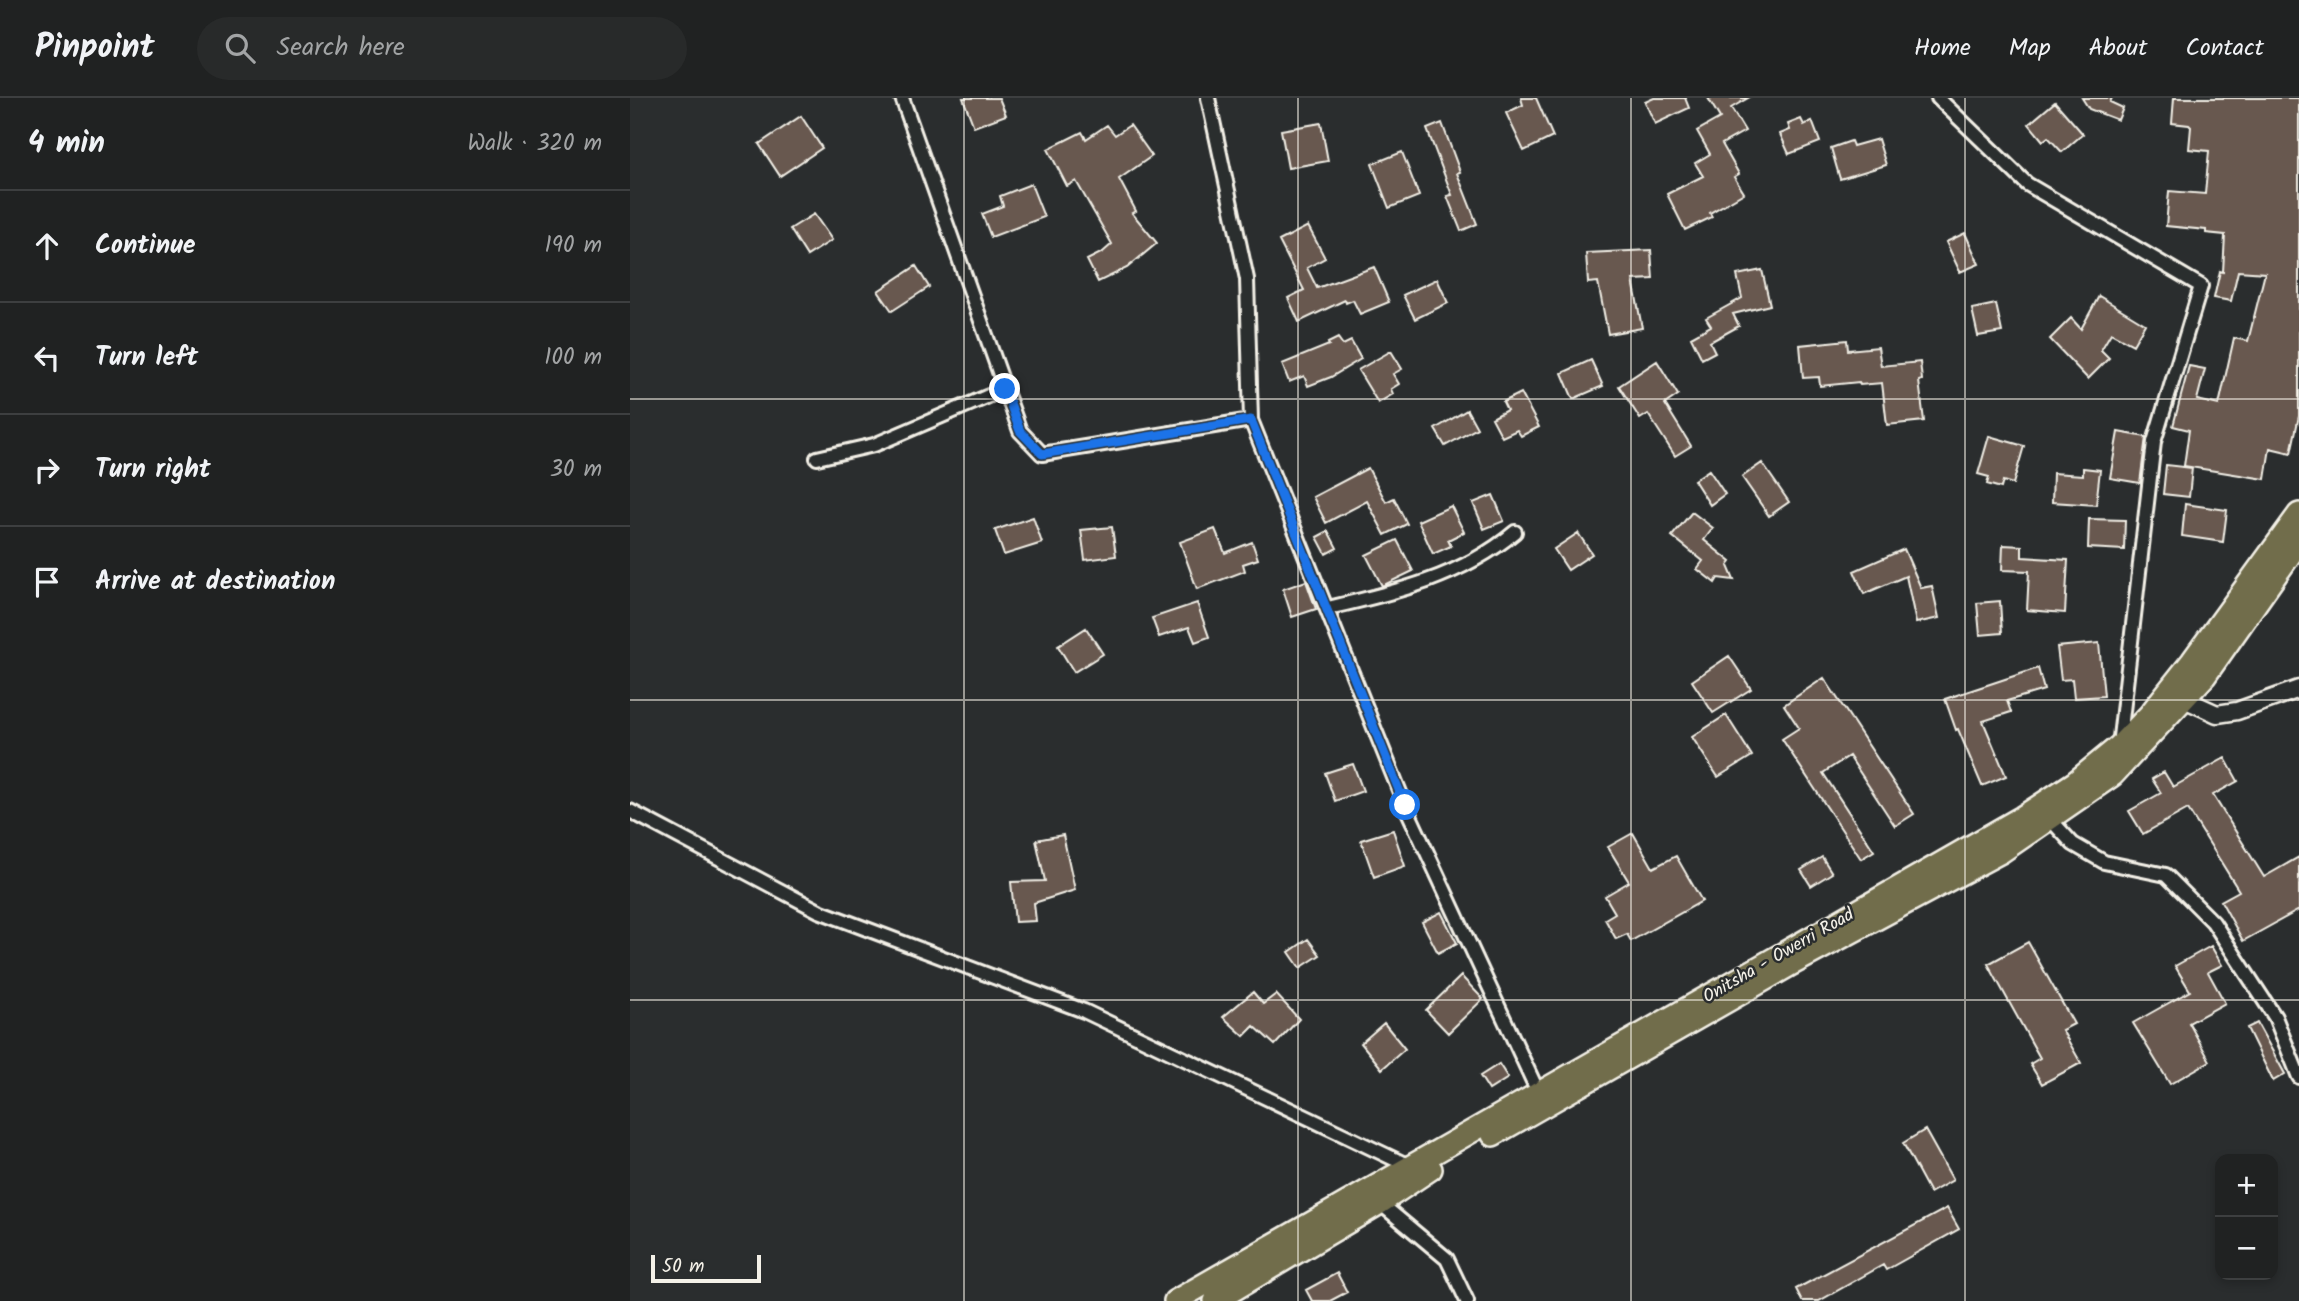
<!DOCTYPE html>
<html lang="en">
<head>
<meta charset="utf-8">
<style>
	body { margin:0; font-family:Kalam,sans-serif; background:#282a2a; color:#f1f3f6 }
	.controls { position:absolute; right:21px; bottom:21px; display:grid; overflow:hidden; border-radius:14px; box-shadow:0 4px 10px #0003 }
	.controls button { width:63px; height:63px; display:grid; place-items:center; padding:0; border:0; border-bottom:2px solid #3d3f40; background:#202222; color:#f1f3f6; font:35px sans-serif }
	.scale { position:absolute; left:21px; bottom:18px; width:110px; box-sizing:border-box; padding-left:7px; border:4px solid #f4f1e8; border-top:0; font-size:19px; line-height:24px; white-space:nowrap; color:#f4f1e8; -webkit-text-stroke:5px #2a2d2e; paint-order:stroke }
	.stop { position:absolute; width:21px; height:21px; margin:-16px; border:5px solid #1a73e8; border-radius:50%; background:#fff }
	.stop.end { background:#1a73e8; border-color:#fff; box-shadow:0 2px 7px #0008 }
	.list { margin:0; padding:0; list-style:none }
	h2 { display:flex; justify-content:space-between; align-items:center; height:91px; margin:0; padding:0 28px; font-size:30px }
	h2 small { font-size:23px; font-weight:400; color:#a2a4a5 }
	.list li { display:grid; grid-template-columns:46px 1fr auto; gap:21px; align-items:center; box-sizing:border-box; height:112px; padding:0 28px; border-top:2px solid #3d3f40 }
	.list b { display:block; font-size:26px; white-space:nowrap }
	.list em { font-size:23px; font-style:normal; color:#a2a4a5 }
	.icon { flex:none; width:38px; height:38px; fill:none; stroke:currentColor; stroke-width:2; stroke-linecap:round; stroke-linejoin:round }
	.map { position:relative; flex:none; width:1669px; height:1203px; overflow:hidden }
	header { display:flex; align-items:center; gap:42px; box-sizing:border-box; height:98px; padding:0 35px; background:#202222; border-bottom:2px solid #3d3f40 }
	header strong { font-size:33px }
	nav { display:flex; gap:38px; margin-inline-start:auto; font-size:24px }
	.search { width:490px; height:63px; background:#282a2a; display:flex; align-items:center; gap:18px; box-sizing:border-box; padding:0 24px; border-radius:38px; color:#a2a4a5; font-size:26px }
	main { display:flex }
	aside { flex:1; background:#202222 }
	.map>svg:first-child { display:block }
	.building { fill:#685850; stroke:#f4f1e8; stroke-width:2 }
	.lines { fill:none; stroke-linecap:round; stroke-linejoin:round }
	.minor-casing { stroke:#f4f1e8; stroke-width:18 }
	.tertiary-casing { stroke:#f4f1e8; stroke-width:21 }
	.trunk-casing { stroke:#f4f1e8; stroke-width:26 }
	.minor { stroke:#2a2d2e; stroke-width:12 }
	.tertiary { stroke:#2a2d2e; stroke-width:16 }
	.trunk { stroke:#716d4b; stroke-width:21 }
	.route { stroke:#1a73e8; stroke-width:9 }
	.grid { fill:none; stroke:#f4f1e8; stroke-width:2; stroke-opacity:0.55 }
	.labels { text-anchor:middle; stroke-width:5; stroke-linejoin:round; paint-order:stroke }
	.street-label { font-size:18px; fill:#f4f1e8; stroke:#2a2d2e }
</style>
</head>
<body>
<header>
<strong>Pinpoint</strong>
<div class="search"><svg class="icon" aria-label="search" viewBox="0 0 24 24"><circle cx="10" cy="10" r="6"/><path d="M15 15l6 6"/></svg>Search here</div>
<nav><a>Home</a><a>Map</a><a>About</a><a>Contact</a></nav>
</header>
<main>
<aside>
<h2>4 min<small>Walk · 320 m</small></h2>
<ul class="list">
<li><svg class="icon" aria-label="ahead" viewBox="0 0 24 24"><path d="M12 20V5M6 11l6-6 6 6"/></svg><div><b>Continue</b></div><em>190 m</em></li>
<li><svg class="icon" aria-label="left" viewBox="0 0 24 24"><path d="M17 20v-9H6M10 6l-5 5 5 5"/></svg><div><b>Turn left</b></div><em>100 m</em></li>
<li><svg class="icon" aria-label="right" viewBox="0 0 24 24"><path d="M7 20v-9h11M14 6l5 5-5 5"/></svg><div><b>Turn right</b></div><em>30 m</em></li>
<li><svg class="icon" aria-label="arrive" viewBox="0 0 24 24"><path d="M6 21V4h12l-3 4 3 4H6"/></svg><div><b>Arrive at destination</b></div></li>
</ul>
</aside>
<div class="map">
<svg width="1669" height="1203" viewBox="0 0 1669 1203">
	<rect width="100%" height="100%" fill="#2a2d2e"/>
	<filter id="ink" filterUnits="userSpaceOnUse"><feTurbulence type="fractalNoise" baseFrequency=".0143" numOctaves="2"/><feDisplacementMap in="SourceGraphic" scale="14" xChannelSelector="R" yChannelSelector="G"/><feConvolveMatrix kernelMatrix="1 2 1 2 8 2 1 2 1" color-interpolation-filters="sRGB"/></filter>
	<g filter="url(#ink)">
		<path class="building" d="M333,0h36l7,17 -32,12z
			M891,0h15l17,39 -29,14 -18,-38 17,-8z
			M1024,0h31l4,10 -34,16 -10,-22z
			M1078,0h40l-17,10 14,23 -23,13 17,30 -5,3 10,16 -34,20 2,4 -27,13 -18,-36 36,-18 -8,-13 15,-9 -13,-23 23,-13z
			M1452,0h30l-2,4 13,6 -5,12 -29,-11z
			M1544,0h125v318l-8,37 -21,-5 -5,31 -81,-13 5,-36 -16,-4 16,-60 16,3 -8,31 22,5 15,-67 14,3 17,-68 -27,-2 -7,30 -17,-3 6,-27 3,1 2,-37 -19,-2v-3l-40,-4 3,-35 36,3 4,-43 -20,-2 2,-22 -2,-2 -17,-2z
			M1425,4l28,32 -21,18 -14,-15 -5,4 -14,-17z
			M171,18l21,32 -42,28 -21,-32z
			M1171,21l3,6 8,-4 8,21 -31,12 -9,-20 10,-4 -2,-6z
			M691,25l7,38 -40,7 -7,-38z
			M812,25l18,49 -3,1 20,51 -16,7 -14,-35 5,-1 -25,-66z
			M477,27l8,10 15,-10 22,31 -33,23 17,32 -4,2 25,30 -30,25 -29,14 -11,-22 16,-8 9,-8 -36,-63 -9,5 -19,-37 34,-17 4,7z
			M1248,41l8,26 -46,14 -9,-31 20,-7 2,5z
			M772,54l17,44 -30,12 -17,-44z
			M401,86l13,33 -53,20 -9,-23 21,-8 -3,-10z
			M184,116l18,26 -25,16 -17,-27z
			M678,128l17,32 -18,10 10,20 57,-21 15,35 -29,12 -7,-14 -7,3 -1,-3 -46,22 -11,-24 16,-8 -25,-49z
			M1335,135l14,31 -19,8 -14,-30z
			M1021,152l2,29 -20,1 9,48 -34,6 -10,-52 -10,1 -2,-30z
			M286,168l13,21 -37,24 -14,-20z
			M1132,172l8,35 -37,9 6,12 -29,16 5,10 -13,7 -11,-22 20,-11 -5,-8 36,-20 -5,-23z
			M807,181l11,24 -33,16 -12,-24z
			M1469,198l46,28 -12,21 -22,-12 -10,17 8,8 -21,21 -38,-40 21,-21 10,11z
			M1366,206l6,28 -24,4 -6,-27z
			M708,240l5,7 8,-4 10,18 -30,18 -23,9 -4,-10 -15,6 -7,-18 47,-19 -1,-2z
			M1217,242l1,10 30,-3 3,19 39,-4 2,18 -3,1 5,40 -37,4 -5,-42 -22,2 -1,-3 -39,4 -1,-9 -16,1 -3,-33z
			M761,253l11,18 -9,5 6,10 -8,5 2,5 -15,9 -20,-33z
			M961,262l12,26 -30,13 -11,-26z
			M1027,263l21,34 -13,9 26,42 -16,10 -27,-42 -8,5 -21,-33z
			M891,295l18,34 -18,9 -4,-6 -15,7 -10,-19 15,-8 -4,-8z
			M837,312l10,18 -32,18 -10,-17z
			M1488,334l28,5 -6,46 -30,-5z
			M1359,338l35,10 -11,38 -10,-3 -2,7 -14,-4 2,-7 -11,-3z
			M1132,365l27,39 -20,14 -27,-39z
			M1536,367l26,3 -3,29 -26,-3z
			M738,370l18,34 8,-4 13,26 -22,11 -18,-34 -41,22 -13,-26z
			M1453,370l17,2 -4,35 -44,-3 1,-29 30,2z
			M1079,372l16,24 -15,11 -16,-25z
			M863,397l11,26 -20,8 -11,-26z
			M1555,406l42,6 -4,32 -41,-6z
			M821,408l13,26 -16,8 3,6 -18,8 -15,-33z
			M1062,414l21,16 -9,12 27,22 -3,4 6,14 -16,-2 -3,5 -18,-14 6,-8 -31,-25z
			M403,419l9,26 -38,12 -9,-25z
			M1459,421l36,1 -1,30 -36,-2z
			M482,429l4,29 -31,4 -4,-30z
			M585,431l10,24 27,-11 6,17 -15,5 2,7 -48,18 -17,-47z
			M698,433l9,17 -11,6 -9,-17z
			M948,435l14,21 -24,16 -14,-21z
			M767,442l16,31 -31,15 -16,-31z
			M1373,447l19,1v11l46,3 -3,53 -38,-3 2,-39 -27,-1z
			M1274,451l17,39 11,-2 7,32 -23,5 -10,-47 -42,18 -10,-23z
			M676,483l10,28 -24,8 -9,-28z
			M1370,503l2,32 -22,2 -3,-32z
			M567,505l12,34 -14,5 -6,-15 -30,10 -7,-19z
			M456,530l17,26 -29,18 -16,-26z
			M1469,545l5,53 -30,2 -2,-19 -11,1 -4,-33z
			M1099,558l22,33 -38,24 -21,-32z
			M1408,570l6,22 -37,11 4,11 -28,9 23,55 -24,10 -24,-57 -2,1 -11,-31z
			M1194,580l90,136 -19,12 -46,-70 -26,17 51,78 -13,8 -79,-120 17,-11 -15,-23z
			M1096,617l26,41 -34,21 -26,-40z
			M1595,660l13,23 -25,14 51,82 35,-20v53l-56,31 -22,-40 18,-10 -51,-82 -45,25 -14,-23 32,-18 -9,-14 12,-7 9,15z
			M723,666l10,27 -28,10 -10,-28z
			M763,732l12,36 -31,11 -13,-37z
			M1003,735l20,35 23,-12 26,45 -71,40 -4,-7 -11,5 -11,-20 10,-6 -10,-17 24,-14 -21,-35z
			M433,737l12,55 -41,13 2,18 -21,1 -4,-40 34,-1 -9,-41z
			M1192,759l10,16 -21,13 -10,-16z
			M811,814l16,31 -19,10 -16,-31z
			M678,841l12,16 -20,13 -11,-16z
			M1398,844l46,82 -12,6 19,33 -39,21 -12,-20 10,-6 -52,-94z
			M1581,848l11,19 -14,7 17,31 -36,20 21,38 -40,23 -37,-61 57,-32 -15,-25z
			M831,878l22,23 -35,34 -22,-23z
			M623,894l10,12 13,-10 23,25 -24,26 -21,-19 -10,10 -21,-19z
			M754,925l21,26 -23,20 -21,-26z
			M1627,925l28,51 -12,7 -26,-53z
			M869,966l9,14 -19,12 -9,-14z
			M1295,1032l28,50 -23,13 -27,-50z
			M1317,1110l12,21 -73,41 -3,-5 -64,36h-17l-6,-12z
			M707,1175l10,19 -17,9h-18l-6,-11z"/>
		<g class="lines">
			<defs>
				<path id="minor" d="M272,0l118,333 22,23 209,-34
					M578,0l39,181 4,141 154,385 133,287
					M1308,0l89,86 174,102 -47,156 -35,304
					M187,360l57,-13 131,-56
					M698,510c66,-15 134,-31 187,-76
					M0,713l189,100 265,100 327,156
					M1421,722l22,24 31,18 62,13 47,47 62,95 24,60
					M750,1105l67,56 20,42"/>
				<path id="tertiary" d="M1554,601l33,15 20,-3 62,-22"/>
				<path id="trunk" d="M863,1037l299,-171 209,-112 112,-77 92,-99 94,-134
					M545,1203l847,-484 52,-34 45,-37 30,-31 43,-54 107,-147
					M585,1203l165,-98 51,-34"/>
			</defs>
			<use href="#minor" class="minor-casing"/>
			<use href="#tertiary" class="tertiary-casing"/>
			<use href="#trunk" class="trunk-casing"/>
			<use href="#minor" class="minor"/>
			<use href="#tertiary" class="tertiary"/>
			<use href="#trunk" class="trunk"/>
		</g>
	</g>
	<g class="lines" filter="url(#ink)">
		<path class="route" d="M375,291l15,42 22,23 209,-34 154,385"/>
	</g>
	<path class="grid" d="M334,0v1203M668,0v1203M1001,0v1203M1335,0v1203M0,301h1669M0,602h1669M0,902h1669"/>
	<g class="labels">
		<g class="street-label">
			<text transform="translate(1148 857) rotate(-30)" y="6">Onitsha - Owerri Road</text>
		</g>
	</g>
</svg>
<div class="controls">
<button>+</button>
<button>−</button>
</div>
<div class="scale">50 m</div>
<div class="stop" style="left:775px;top:707px"></div>
<div class="stop end" style="left:375px;top:291px"></div>
</div>
</main>
</body>
</html>
